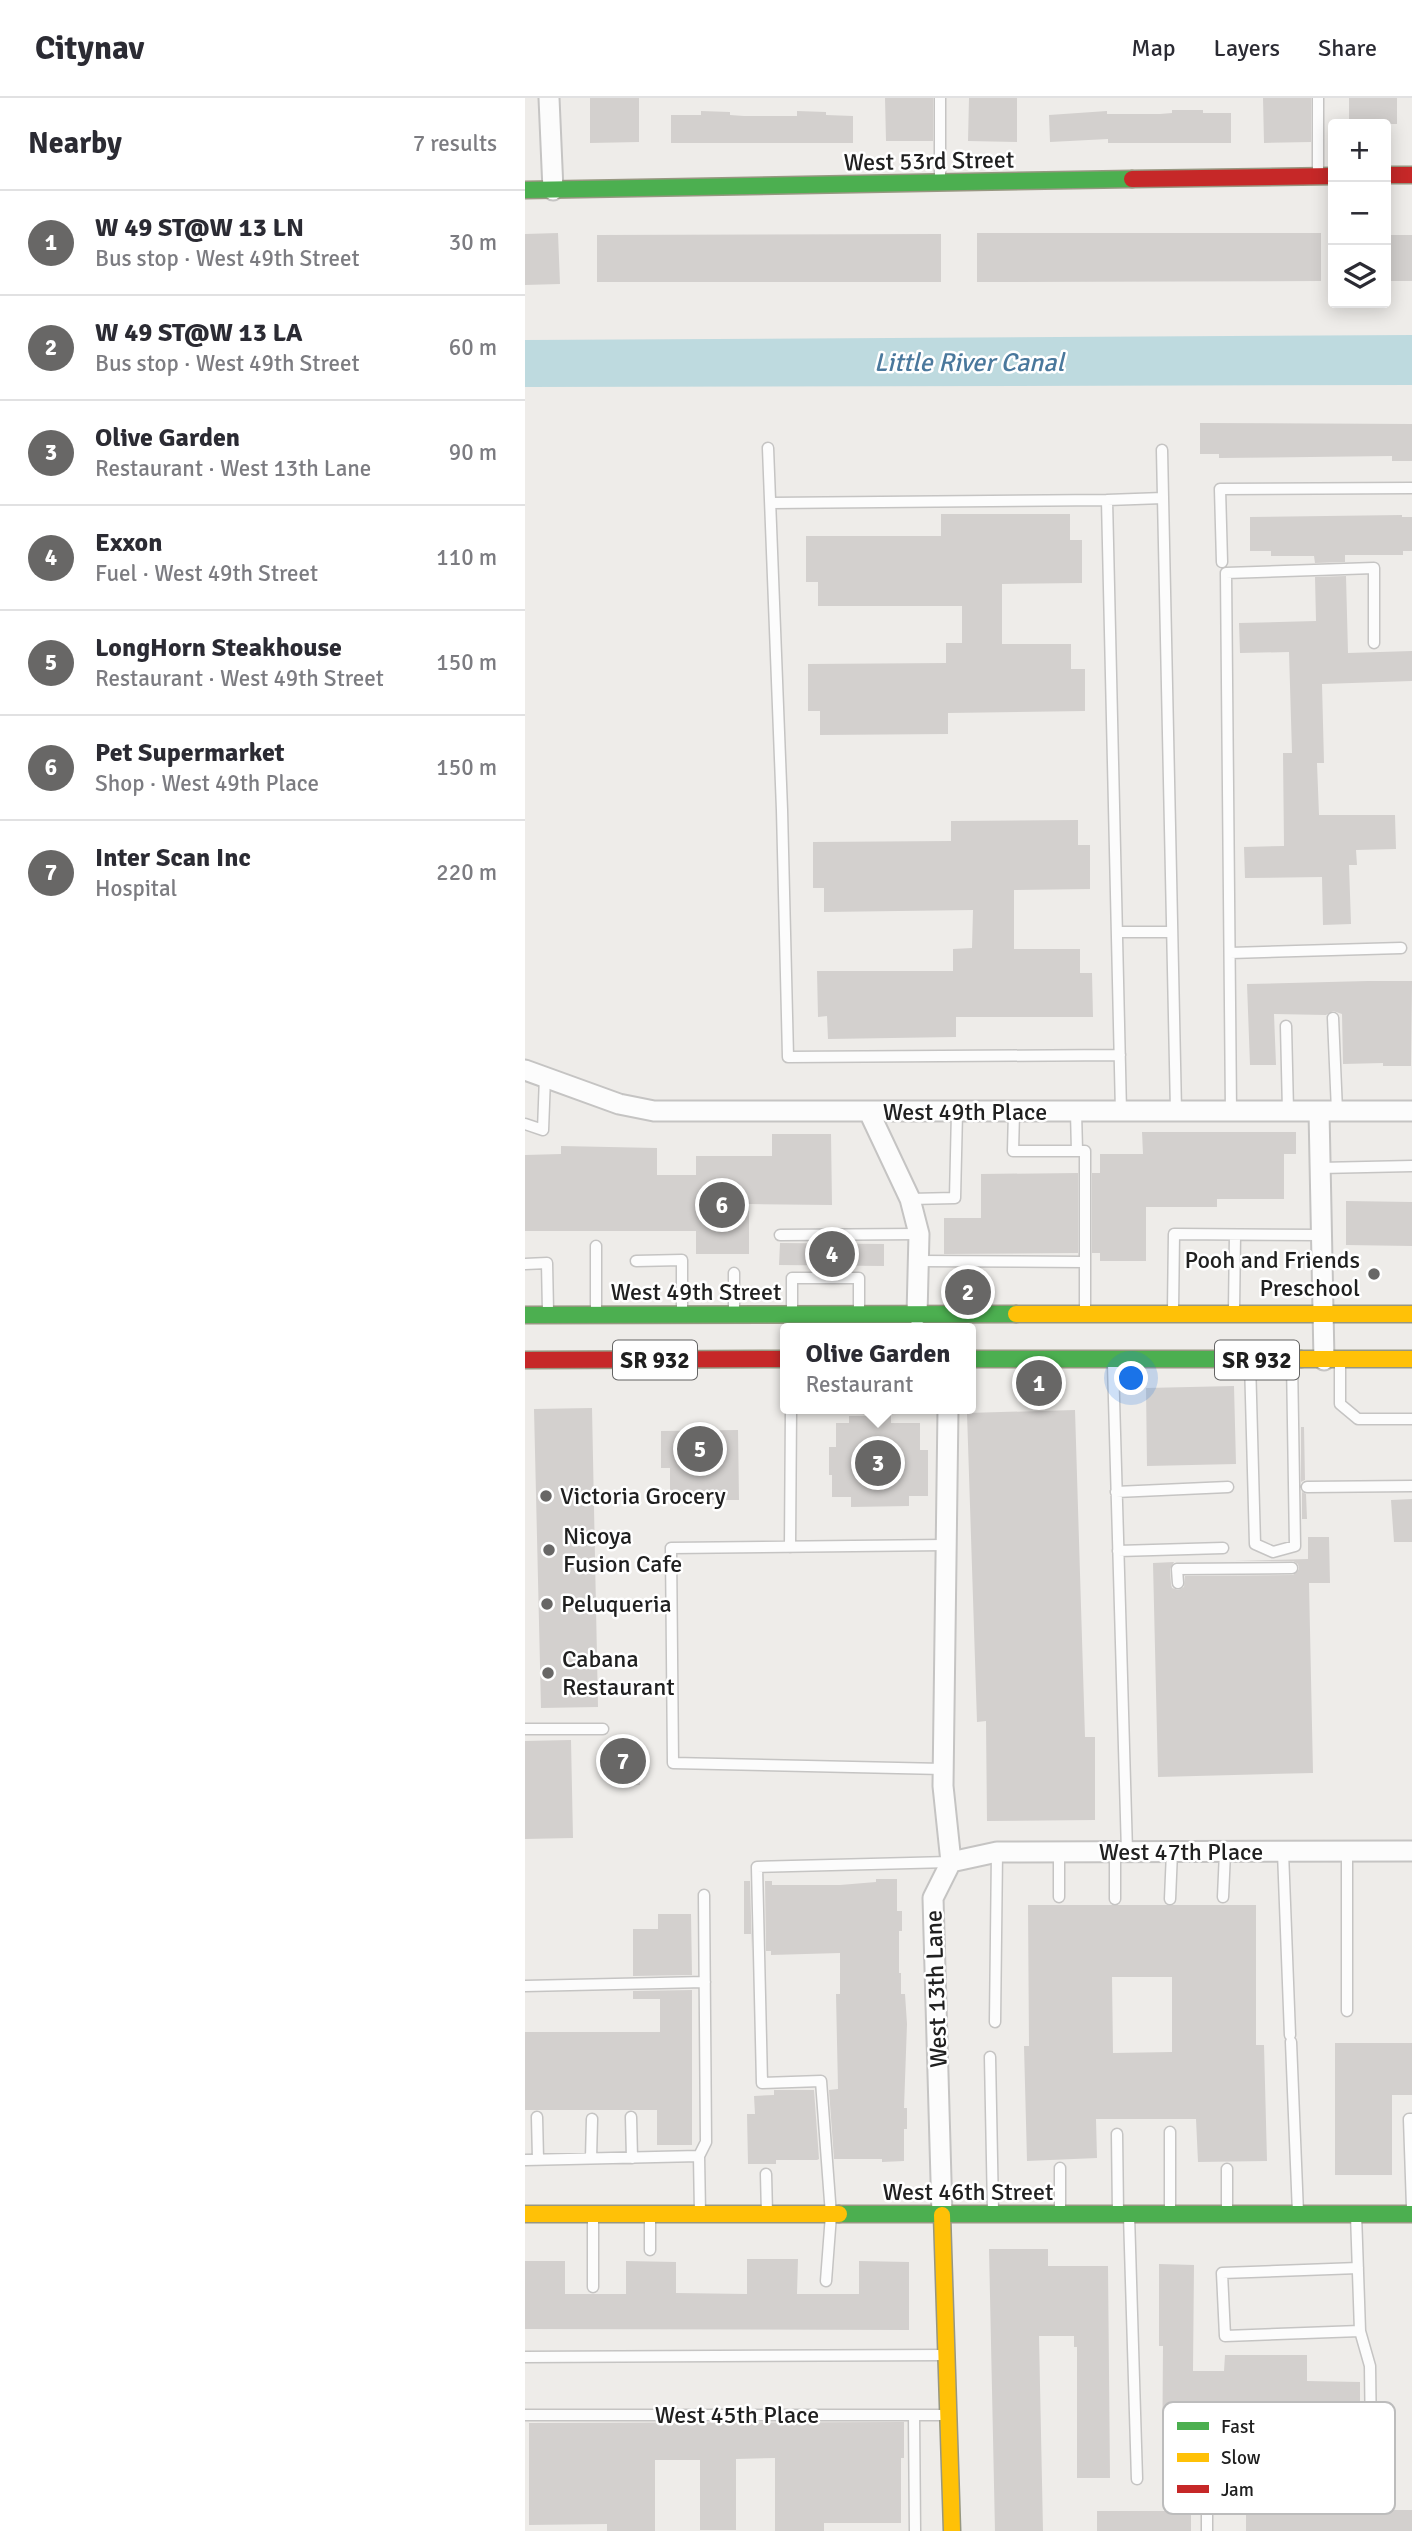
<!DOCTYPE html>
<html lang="en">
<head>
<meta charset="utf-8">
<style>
	body { margin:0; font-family:Signika,sans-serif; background:#f7f7f7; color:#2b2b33 }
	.controls { position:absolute; right:21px; top:21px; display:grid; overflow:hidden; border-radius:7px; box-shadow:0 4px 18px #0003 }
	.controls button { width:63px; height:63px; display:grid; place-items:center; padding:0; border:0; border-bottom:2px solid #e1e1e2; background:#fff; color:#2b2b33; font:35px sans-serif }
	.you { position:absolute; left:607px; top:1281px; width:24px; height:24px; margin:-18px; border:5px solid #fff; border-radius:50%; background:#1a73e8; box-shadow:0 0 0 10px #1a73e833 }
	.badge { display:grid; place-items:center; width:46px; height:46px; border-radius:50%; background:#686766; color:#fff; font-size:23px; font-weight:700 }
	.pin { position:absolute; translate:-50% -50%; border:4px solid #fff; box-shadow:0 2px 7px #0006 }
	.popup { position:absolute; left:255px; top:1225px; width:196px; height:91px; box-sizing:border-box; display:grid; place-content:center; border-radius:7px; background:#fff; filter:drop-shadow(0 2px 5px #0005); font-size:23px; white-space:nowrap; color:#7c7c81 }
	.popup b { font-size:26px; color:#2b2b33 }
	.popup::after { content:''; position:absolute; left:50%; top:100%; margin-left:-14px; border:14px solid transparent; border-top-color:#fff }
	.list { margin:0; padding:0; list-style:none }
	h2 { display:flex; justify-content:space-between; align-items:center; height:91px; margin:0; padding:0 28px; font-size:30px }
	h2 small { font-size:23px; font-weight:400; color:#7c7c81 }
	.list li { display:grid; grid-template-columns:46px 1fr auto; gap:21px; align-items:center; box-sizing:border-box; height:105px; padding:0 28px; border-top:2px solid #e1e1e2 }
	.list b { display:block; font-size:26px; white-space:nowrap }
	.list p { margin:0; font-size:23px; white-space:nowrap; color:#7c7c81 }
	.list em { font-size:23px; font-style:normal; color:#7c7c81 }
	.icon { flex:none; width:38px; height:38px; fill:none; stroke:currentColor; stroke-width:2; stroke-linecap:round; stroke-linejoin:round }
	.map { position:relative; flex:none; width:887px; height:2433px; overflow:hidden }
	header { display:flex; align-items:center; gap:42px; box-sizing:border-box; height:98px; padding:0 35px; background:#fff; border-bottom:2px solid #e1e1e2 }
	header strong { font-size:33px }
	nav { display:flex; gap:38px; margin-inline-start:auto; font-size:24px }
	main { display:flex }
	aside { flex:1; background:#fff }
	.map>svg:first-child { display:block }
	.water { fill:#bedadf }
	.building { fill:#d3d0ce; fill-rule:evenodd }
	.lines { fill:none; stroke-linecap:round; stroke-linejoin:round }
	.lane-casing { stroke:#c5c4c3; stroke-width:13 }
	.street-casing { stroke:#c5c4c3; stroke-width:23 }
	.fast-casing { stroke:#979781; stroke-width:19 }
	.slow-casing { stroke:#979781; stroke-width:19 }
	.jam-casing { stroke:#979781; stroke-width:19 }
	.lane { stroke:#fcfcfc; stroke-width:10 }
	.street { stroke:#fcfcfc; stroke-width:19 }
	.fast { stroke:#4caf50; stroke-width:16 }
	.slow { stroke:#ffc107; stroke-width:16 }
	.jam { stroke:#c62828; stroke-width:16 }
	.poi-dot { fill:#686766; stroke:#fff; stroke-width:2.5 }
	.labels { text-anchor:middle; stroke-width:5; stroke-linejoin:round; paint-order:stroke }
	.shield { fill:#fff; stroke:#636363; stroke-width:2 }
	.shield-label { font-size:23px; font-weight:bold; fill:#202020 }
	.street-label { font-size:24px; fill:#202020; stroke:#fff }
	.poi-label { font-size:24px; fill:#202020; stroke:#fff; text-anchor:start }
	.water-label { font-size:26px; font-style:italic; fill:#4a789c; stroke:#fff }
	.key { fill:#fff; stroke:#bcbcbc; stroke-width:2 }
	.key-label { font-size:19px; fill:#202020 }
</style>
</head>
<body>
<header>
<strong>Citynav</strong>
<nav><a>Map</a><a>Layers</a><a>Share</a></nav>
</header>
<main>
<aside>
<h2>Nearby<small>7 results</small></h2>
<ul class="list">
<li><span class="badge">1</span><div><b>W 49 ST@W 13 LN</b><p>Bus stop · West 49th Street</p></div><em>30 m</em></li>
<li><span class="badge">2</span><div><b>W 49 ST@W 13 LA</b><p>Bus stop · West 49th Street</p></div><em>60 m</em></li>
<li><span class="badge">3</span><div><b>Olive Garden</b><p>Restaurant · West 13th Lane</p></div><em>90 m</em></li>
<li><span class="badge">4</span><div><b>Exxon</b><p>Fuel · West 49th Street</p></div><em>110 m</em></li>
<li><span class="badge">5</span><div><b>LongHorn Steakhouse</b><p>Restaurant · West 49th Street</p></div><em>150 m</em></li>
<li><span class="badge">6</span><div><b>Pet Supermarket</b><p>Shop · West 49th Place</p></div><em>150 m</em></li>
<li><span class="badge">7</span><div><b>Inter Scan Inc</b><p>Hospital</p></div><em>220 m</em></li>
</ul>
</aside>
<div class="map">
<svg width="887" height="2433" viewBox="0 0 887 2433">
	<rect width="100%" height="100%" fill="#eeece9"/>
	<path class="water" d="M887,237v50l-887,2v-47z"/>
	<path class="building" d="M65,0h49v44l-49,1z
		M360,0h48v43h-47z
		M444,0h48v44l-49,-1z
		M738,0h48v44l-47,1z
		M824,0h48v26h-48z
		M647,12h31v3h28v30h-123v-4l-58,3 -1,-27 58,-4v3h53l12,-1z
		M176,13l29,1v3l14,1h53v-5l29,1v3l27,1v27h-182v-28h30z
		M33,135l2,51 -35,1v-51z
		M452,135h344v48l-344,1z
		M416,136v48h-344v-47z
		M861,137h26v46h-26z
		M675,325l212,1v37h-20v-5l-173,2v-4h-19z
		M416,416h129v26h12v43l-80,1v60h69v25h14v42l-137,2v21l-128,1v-24h-12v-47l138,-1v-20h16v-37h-144v-24h-12v-46h135z
		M877,417v2h10v34h-9v4h-58v7l-30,1 -1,-7h-43v-5h-21v-34z
		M821,478l2,77 64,-2v30l-90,3 2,79h-7l2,52h76l1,34 -40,1 1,15h-8l2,59 -28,1 -1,-48 -77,1 -1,-31 40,-1 -1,-93h9l-3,-101 -49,1 -1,-30 77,-2 -1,-44z
		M553,722v25h12v44l-76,1v59h66v24h12l1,44h-137v20l-128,2 -1,-23 -9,1 -1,-46h136v-22l19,-1 1,-38 -149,2v-24h-11v-46l138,-1v-20z
		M843,883h44l-1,85h-28v-3l-40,1 -1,-50 -9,-3 -7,4 -52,-1 2,51h-26l-3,-81z
		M617,1034h154v22h-12v45h-67v8h-71v54h-46v-8h-8v-80h8v-19h43z
		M247,1036h59l1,71 -83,-1v50h-53v-23h-171v-76l36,-1v-8l96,2v27h39v-19h76z
		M553,1075v80l-134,1v-36h37v-44z
		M821,1103l66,1v44l-66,-1z
		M255,1145l104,1v22l-105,-1z
		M709,1288l2,78 -89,2 -1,-78z
		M67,1310l6,299 -57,1 -7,-299z
		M349,1312h17v13h29v27h8v46h-19v10l-58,1v-10h-19v-22h-3v-28h7v-24h13v-7h25z
		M550,1312l10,327h10v83l-108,1 -1,-100 -9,1 -10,-309z
		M776,1329h3l1,53 -4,2z
		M213,1332l1,70h-49v-8h-20v-24h-9v-37z
		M777,1394l4,2 1,25h-5z
		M887,1401v43h-18l-3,-42z
		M783,1439h21l1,46h-21l4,190 -155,4 -5,-214 21,-1 -4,7 1,15 1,4 6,2 6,-3 1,-11 108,-1 6,-6 -1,-5 -5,-3h-58l73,-2z
		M46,1642l2,98 -48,1v-98z
		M90,1646h24l1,41 -24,1z
		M351,1781h21v32h5v20h-3v42h2v21h4l2,30 -3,84h3v21h-3v32l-22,1v-3h-48l-5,-69 9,-1 -2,-95h4v-41l-69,2v-4h-5l-1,-70h7v4h68l36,-3z
		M219,1783h6l2,70 -1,-17h-7z
		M503,1807h228v140h8l3,116 -69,1 -2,-43h-100l1,39 -70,3 -3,-115h5zM587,1879h60v75l-59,1z
		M133,1816h33l1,61 -59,1v-47h25z
		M167,1892v155h-35v-35h-132v-78h135v-33h-27v-8z
		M810,1945h77v52h-20v80h-57z
		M249,1992h40l5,69 -2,1h-41v4h-28l-1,-50h8l-1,-18 20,-1z
		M464,2151h59v17h60l2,212h-33v-131h-3v-11h-35l4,195h-48z
		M222,2161h51l-1,35h62v-33l50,1v68l-384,-1v-68h40v33h61v-33l50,1v31l71,1z
		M634,2166l35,1 -1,106h31l1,-16h82v26l53,1v48l-57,-1v48l-77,-1v-31l57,1v-44h-87v75h-34l1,-131h-4z
		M379,2324v36h-3v65h-77v8h-49v-73l-39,1v71h-36v-70h-45v71h-48v-7l-78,1v-102z
		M804,2412h83v21h-166v-19h83z
		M572,2413h94v20h-94z"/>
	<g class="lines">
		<defs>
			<path id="lane" d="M415,0v83
				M793,78v-78
				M243,350l14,362 6,247 332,-2
				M637,352l14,661
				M246,405l336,-3
				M697,464l-2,-73 192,-1
				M593,834h54
				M705,855l171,-5
				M808,920l4,93
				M761,928l2,85
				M706,1013l-5,-538 148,-5v75
				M489,1014l-1,39h72v111
				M551,1014l1,39
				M596,1014l-14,-612 56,-2
				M0,1026l18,6 2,-53
				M795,1070l92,-2
				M385,1101l45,-1 2,-86
				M255,1137l139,-1
				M71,1148v65
				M111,1163l46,-1v51
				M394,1163l166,1v50
				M0,1166l22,-1 1,48
				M209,1175v38
				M648,1212l1,-76 148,1
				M267,1213v-33h67v33
				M709,1213l1,-76
				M725,1263l5,183 18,8 22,-6 -3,-186
				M815,1263v43l18,15h54
				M588,1266l14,488
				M782,1389l105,-1
				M591,1394l112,-5
				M265,1449l1,-138
				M593,1453l105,-3
				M653,1485l-1,-14 115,-1
				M0,1631h78
				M418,1671l-270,-6 -2,-215 274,-3
				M534,1754v45
				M758,1754l7,183
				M698,1799l2,-45
				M590,1801v-46
				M645,1801l2,-47
				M0,1888l180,-4
				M822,1913v-160
				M470,1924l2,-170
				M766,1944l7,171
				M465,1959l3,154
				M12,2019l1,42
				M106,2019l1,41
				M887,2021h-3l3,88
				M592,2036l1,80
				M174,2058l7,-14 -2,-247
				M66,2060l1,-39
				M0,2062l174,-4 1,57
				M702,2071v44
				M241,2076l1,40
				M645,2115v-81
				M68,2116v73
				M535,2116v-46
				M831,2116l4,117 -135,5 -3,-63 136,-5
				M604,2117l8,264
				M125,2152v-35
				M301,2183l5,-66 -10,-134 -59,2 -5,-216 193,-5
				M835,2233l10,35 1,77 -40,1v28l41,-1 -1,-28
				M0,2259l421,-2
				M0,2317h423
				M389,2317l1,116
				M682,2433v-27"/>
			<path id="street" d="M24,0l4,92
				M0,972l94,34 35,7h758
				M794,1013l5,249
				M344,1014l41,87 9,35 -2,81
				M426,1764l46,-10 415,-1
				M417,2117l-9,-317 18,-36 -8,-76 5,-377"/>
			<path id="fast" d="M0,92l607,-11
				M0,1217l491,-1
				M446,1261h330
				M314,2116h573"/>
			<path id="slow" d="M491,1216h396
				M776,1261h111
				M0,2116h314
				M417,2117l10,316"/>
			<path id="jam" d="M861,77h26
				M607,81l201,-3
				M0,1262l260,-1"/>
		</defs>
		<use href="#lane" class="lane-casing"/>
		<use href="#street" class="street-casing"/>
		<use href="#fast" class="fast-casing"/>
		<use href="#slow" class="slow-casing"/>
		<use href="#jam" class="jam-casing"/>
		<use href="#lane" class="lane"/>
		<use href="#street" class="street"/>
		<use href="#fast" class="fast"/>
		<use href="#slow" class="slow"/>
		<use href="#jam" class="jam"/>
	</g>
	<g class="poi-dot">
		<circle cx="849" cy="1176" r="7"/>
		<circle cx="21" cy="1398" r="7"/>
		<circle cx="24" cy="1452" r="7"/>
		<circle cx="22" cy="1506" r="7"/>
		<circle cx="23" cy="1575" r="7"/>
	</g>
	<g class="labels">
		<g class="shield">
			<rect x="88" y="1242.5" width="84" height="39" rx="5"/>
			<rect x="690" y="1242.5" width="84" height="39" rx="5"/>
		</g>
		<g class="shield-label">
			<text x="130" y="1270">SR 932</text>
			<text x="732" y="1270">SR 932</text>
		</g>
		<g class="street-label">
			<text transform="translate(404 63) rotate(-1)" y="8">West 53rd Street</text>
			<text x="440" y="1022">West 49th Place</text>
			<text x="171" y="1202">West 49th Street</text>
			<text x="656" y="1762">West 47th Place</text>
			<text transform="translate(411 1891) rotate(-92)" y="8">West 13th Lane</text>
			<text x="443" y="2102">West 46th Street</text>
			<text x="212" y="2325">West 45th Place</text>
		</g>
		<g class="poi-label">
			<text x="835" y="1170" text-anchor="end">Pooh and Friends<tspan x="835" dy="28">Preschool</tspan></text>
			<text x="35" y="1406">Victoria Grocery</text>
			<text x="38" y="1446">Nicoya<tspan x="38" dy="28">Fusion Cafe</tspan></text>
			<text x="36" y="1514">Peluqueria</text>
			<text x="37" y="1569">Cabana<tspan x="37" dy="28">Restaurant</tspan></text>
		</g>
		<g class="water-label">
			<text x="444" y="273">Little River Canal</text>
		</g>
	</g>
	<rect x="638" y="2304" width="232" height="112" rx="10" class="key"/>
	<rect x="652" y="2324" width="32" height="8" fill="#4caf50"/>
	<rect x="652" y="2355" width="32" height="9" fill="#ffc107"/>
	<rect x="652" y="2387" width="32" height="8" fill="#c62828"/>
	<g class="key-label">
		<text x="696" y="2335">Fast</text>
		<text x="696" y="2366">Slow</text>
		<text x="696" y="2398">Jam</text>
	</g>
</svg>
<div class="controls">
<button>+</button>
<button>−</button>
<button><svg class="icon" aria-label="layers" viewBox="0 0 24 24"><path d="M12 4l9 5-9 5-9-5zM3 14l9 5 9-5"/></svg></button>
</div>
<div class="you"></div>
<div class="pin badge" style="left:514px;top:1285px">1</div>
<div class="pin badge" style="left:443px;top:1194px">2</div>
<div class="pin badge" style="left:353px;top:1365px">3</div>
<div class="popup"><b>Olive Garden</b>Restaurant</div>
<div class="pin badge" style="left:307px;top:1156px">4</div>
<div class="pin badge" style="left:175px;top:1351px">5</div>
<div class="pin badge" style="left:197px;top:1107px">6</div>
<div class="pin badge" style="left:98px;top:1663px">7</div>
</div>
</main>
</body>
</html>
